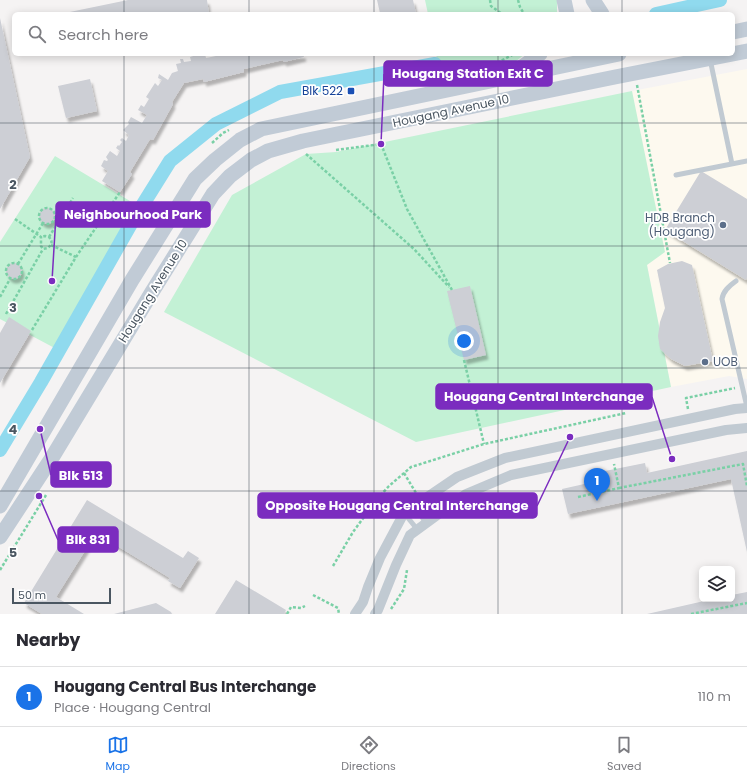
<!DOCTYPE html>
<html lang="en">
<head>
<meta charset="utf-8">
<style>
	body { margin:0; font-family:Poppins,sans-serif; background:#f7f7f7; color:#2b2b33 }
	.controls { position:absolute; right:12px; bottom:12px; display:grid; overflow:hidden; border-radius:6px; box-shadow:0 2px 10px #0003 }
	.controls button { width:36px; height:36px; display:grid; place-items:center; padding:0; border:0; border-bottom:1px solid #e1e1e2; background:#fff; color:#2b2b33; font:20px sans-serif }
	.scale { position:absolute; left:12px; bottom:10px; width:99px; box-sizing:border-box; padding-left:4px; border:2px solid #4a5661; border-top:0; font-size:11px; line-height:14px; white-space:nowrap; color:#4a5661; -webkit-text-stroke:3px #fff; paint-order:stroke }
	.you { position:absolute; left:464px; top:341px; width:14px; height:14px; margin:-10px; border:3px solid #fff; border-radius:50%; background:#1a73e8; box-shadow:0 0 0 6px #1a73e833 }
	.badge { display:grid; place-items:center; width:26px; height:26px; border-radius:50%; background:#1a73e8; color:#fff; font-size:13px; font-weight:700 }
	.pin { position:absolute; translate:-50% -33px; filter:drop-shadow(0 1px 2px #0008) }
	.pin::after { content:''; position:absolute; top:21px; width:14px; height:12px; background:inherit; clip-path:polygon(0 0,100% 0,50% 100%) }
	.list { margin:0; padding:0; list-style:none }
	h2 { display:flex; justify-content:space-between; align-items:center; height:52px; margin:0; padding:0 16px; font-size:17px }
	h2 small { font-size:13px; font-weight:400; color:#7c7c81 }
	.list li { display:grid; grid-template-columns:26px 1fr auto; gap:12px; align-items:center; box-sizing:border-box; height:60px; padding:0 16px; border-top:1px solid #e1e1e2 }
	.list b { display:block; font-size:15px; white-space:nowrap }
	.list p { margin:0; font-size:13px; white-space:nowrap; color:#7c7c81 }
	.list em { font-size:13px; font-style:normal; color:#7c7c81 }
	.icon { flex:none; width:22px; height:22px; fill:none; stroke:currentColor; stroke-width:2; stroke-linecap:round; stroke-linejoin:round }
	.map { position:relative; flex:none; width:747px; height:614px; overflow:hidden }
	.search { position:absolute; background:#fff; box-shadow:0 2px 10px #0003; left:12px; right:12px; top:12px; height:44px; display:flex; align-items:center; gap:10px; box-sizing:border-box; padding:0 14px; border-radius:6px; color:#7c7c81; font-size:15px }
	.sheet { height:112px; background:#fff }
	nav { display:flex; justify-content:space-around; align-items:center; box-sizing:border-box; height:56px; border-top:1px solid #e1e1e2; background:#fff; font-size:11px; color:#7c7c81 }
	nav a { display:grid; justify-items:center; gap:2px }
	nav .on { color:#1a73e8 }
	.map>svg:first-child { display:block }
	.commercial { fill:#fdf9ef }
	.green { fill:#c3f1d5 }
	.lines { fill:none; stroke-linecap:round; stroke-linejoin:round }
	.canal { stroke:#90daee; stroke-width:14 }
	.building { fill:#cdcfd5; filter:url(#shadow) }
	.path { stroke:#7ad0a6; stroke-width:2.5; stroke-dasharray:3 2; stroke-linecap:butt }
	.lane { stroke:#c1cad2; stroke-width:5 }
	.street { stroke:#c1cad2; stroke-width:10 }
	.secondary { stroke:#c1cbd6; stroke-width:15 }
	.grid { fill:none; stroke:#4a5661; stroke-width:1; stroke-opacity:0.55 }
	.transit-dot { fill:#1a4fb4; stroke:#fff; stroke-width:1.5 }
	.service-dot { fill:#5c6f8a; stroke:#fff; stroke-width:1.5 }
	.labels { text-anchor:middle; stroke-width:3.5; stroke-linejoin:round; paint-order:stroke }
	.transit-label { font-size:12px; fill:#164399; stroke:#fff; text-anchor:end }
	.street-label { font-size:12px; fill:#4a5661; stroke:#fff }
	.service-label { font-size:12px; fill:#4e5e75; stroke:#fff; text-anchor:end }
	.grid-label { font-size:13px; text-anchor:middle; font-weight:bold; fill:#4a5661; stroke:#fff; stroke-width:3.5; stroke-linejoin:round; paint-order:stroke }
	.leader { fill:none; stroke:#7b2cbf; stroke-width:1.5 }
	.callout-dot { fill:#7b2cbf; stroke:#fff; stroke-width:1.5 }
	.callout { fill:#7b2cbf; stroke:#7b2cbf; stroke-width:1.5 }
	.callout-label { font-size:13px; text-anchor:middle; font-weight:bold; fill:#fff }
</style>
</head>
<body>
<div class="map">
<svg width="747" height="614" viewBox="0 0 747 614">
	<defs>
		<filter id="shadow"><feDropShadow dx="2.5" dy="4.5" stdDeviation="1" flood-color="#0004"/></filter>
	</defs>
	<rect width="100%" height="100%" fill="#f5f3f3"/>
	<path class="commercial" d="M747,69v310l-18,-3 -58,11 -24,-122 -15,-174z"/>
	<path class="green" d="M425,0h132v14h-129z
		M436,54h89l-10,8 -73,19z
		M632,91l33,161 -18,13 24,122 -255,55 -252,-130 68,-117 74,-41 30,-2z
		M55,156l90,54 -81,143 -64,-34v-77z"/>
	<g class="lines">
		<path class="canal" d="M656,14l64,-14
			M0,450l41,-68 91,-160 38,-61 46,-37 64,-32 155,-28"/>
	</g>
	<path class="building" d="M128,0h79l2,14h-149z
		M377,0h36l3,14h-40l4,-1z
		M0,18l30,139 -30,52z
		M200,54h5l1,4 10,-2 -1,-2h88l1,3 -20,5 -1,-2 -39,9v3l-40,10 -1,-3 -19,4 -12,19 1,2 -20,36 -3,-1 -20,33 2,2 -12,18 -18,-11 6,-10 -7,-5 3,-6 3,1 1,-1 -2,-3 4,-6 7,5 3,-5 -4,-3 2,-3 1,1 3,-4 -2,-2 2,-2 4,3 3,-6 -6,-5 6,-6 -1,-2 3,-5 11,6 5,-8 -9,-5 3,-5 3,2 5,-8 -3,-2 9,-14 3,3 4,-6 -4,-2 1,-4 9,6 4,-7 6,-2 -2,-7 5,-1 -1,-4h3l1,3 7,-1 -1,-4z
		M90,79l7,32 -31,7 -8,-32z
		M701,171l46,28v78l-1,3 -81,-50z
		M39 216a8 8 0 1 1 16 0a8 8 0 1 1-16 0Z
		M682,261l10,4 21,96 -28,5 -14,-7 -11,-10 -2,-13 2,-14 5,-14 -8,-38 11,-6z
		M6 271a8 8 0 1 1 16 0a8 8 0 1 1-16 0Z
		M470,286l16,69 -22,5 -17,-69z
		M9,317l22,14 -31,52v-50z
		M747,451v101l-16,-73 -163,35 -6,-25 40,-9 -2,-8 45,-9 2,10z
		M87,500l96,58 5,-7 11,7 -19,30 -12,-7 2,-3 -74,-45 -40,64 28,17h-42l-18,-11z
		M236,580l50,30 -2,4h-69z
		M747,592v22h-100l66,-15h19v-4z
		M156,603l15,9 1,2h-58z"/>
	<g class="lines">
		<path class="path" d="M490,0l1,6 11,8
			M518,0l2,7 4,7
			M483,67l12,-3 19,-10
			M637,85l33,178
			M212,143l11,-10 6,-3
			M336,150l45,-6 26,65 45,81
			M306,154l108,95 35,38
			M39 216a8 8 0 1 1 16 0a8 8 0 1 1-16 0Z
			M15,219l26,18v9l2,3 5,-1c4,-4 5,-6 1,-11l-4,-1 -4,1
			M49,237l24,-39
			M51,245l25,12
			M6 271a8 8 0 1 1 16 0a8 8 0 1 1-16 0Z
			M18,264l25,-41
			M0,297l10,-18
			M6,314l37,-65
			M32,330l44,-73 44,-65
			M464,360l20,84
			M688,409l-2,-11 49,-10
			M404,473l12,20
			M619,488l124,-24 4,22
			M578,497l41,-9 -5,-24
			M333,566l20,-34 25,-34 11,-12 22,-19 73,-23 142,-31
			M0,570l46,-75
			M313,595l25,13 1,6
			M391,609l13,-20 3,-19
			M287,614l4,-7 10,1 4,-2
			M691,614l56,-11"/>
		<path class="lane" d="M710,59l22,105
			M676,175l71,-14
			M736,281c-7,5 -13,10 -14,18l25,108
			M415,505l10,17
			M404,513l13,16"/>
		<path class="street" d="M355,614l8,-12 5,-15 12,-29 24,-45 53,-36 48,-19 230,-49 12,-1
			M375,614l3,-4 18,-45 14,-30 56,-41 45,-19 215,-45 21,-2"/>
		<path class="secondary" d="M564,0l3,14
			M593,0l9,14
			M733,32l14,-3
			M515,72l25,-18
			M0,506l132,-226 63,-101 20,-19 25,-20 21,-11 358,-75
			M0,537l53,-81 99,-164 61,-98 17,-18 21,-16 17,-9 35,-10 312,-64 132,-26"/>
	</g>
	<path class="grid" d="M124,0v14M249,0v14M374,0v14M498,0v14M622,0v14M124,54v560M249,54v560M374,54v560M498,54v560M622,54v560M0,123h747M0,246h747M0,368h747M0,491h747"/>
	<rect class="transit-dot" x="347" y="87" width="8" height="8" rx="2"/>
	<g class="service-dot">
		<circle cx="723" cy="225" r="4"/>
		<circle cx="705" cy="362" r="4"/>
	</g>
	<g class="labels">
		<g class="transit-label">
			<text x="343" y="95">Blk 522</text>
		</g>
		<g class="street-label">
			<text transform="translate(451 111) rotate(-12)" y="4">Hougang Avenue 10</text>
			<text transform="translate(153 291) rotate(-58)" y="4">Hougang Avenue 10</text>
		</g>
		<g class="service-label">
			<text x="715" y="222">HDB Branch<tspan x="715" dy="14">(Hougang)</tspan></text>
			<text x="713" y="366" text-anchor="start">UOB</text>
		</g>
	</g>
	<g class="grid-label">
		<text x="13" y="189">2</text>
		<text x="13" y="312">3</text>
		<text x="13" y="434">4</text>
		<text x="13" y="557">5</text>
	</g>
	<path class="leader" d="M381 144L384 74M52 281L56 215M672 459L652 397M40 429L51 475M570 437L537 506M39 496L58 540"/>
	<g class="callout-dot">
		<circle cx="381" cy="144" r="4"/>
		<circle cx="52" cy="281" r="4"/>
		<circle cx="672" cy="459" r="4"/>
		<circle cx="40" cy="429" r="4"/>
		<circle cx="570" cy="437" r="4"/>
		<circle cx="39" cy="496" r="4"/>
	</g>
	<g class="callout">
		<rect x="384" y="61" width="168" height="25" rx="4"/>
		<rect x="56" y="202" width="154" height="25" rx="4"/>
		<rect x="436" y="384" width="216" height="25" rx="4"/>
		<rect x="51" y="462" width="60" height="25" rx="4"/>
		<rect x="258" y="493" width="279" height="25" rx="4"/>
		<rect x="58" y="527" width="60" height="25" rx="4"/>
	</g>
	<g class="callout-label">
		<text x="468" y="78">Hougang Station Exit C</text>
		<text x="133" y="219">Neighbourhood Park</text>
		<text x="544" y="401">Hougang Central Interchange</text>
		<text x="81" y="480">Blk 513</text>
		<text x="397" y="510">Opposite Hougang Central Interchange</text>
		<text x="88" y="544">Blk 831</text>
	</g>
</svg>
<div class="controls">
<button><svg class="icon" aria-label="layers" viewBox="0 0 24 24"><path d="M12 4l9 5-9 5-9-5zM3 14l9 5 9-5"/></svg></button>
</div>
<div class="scale">50 m</div>
<div class="you"></div>
<div class="pin badge" style="left:597px;top:501px">1</div>
<div class="search"><svg class="icon" aria-label="search" viewBox="0 0 24 24"><circle cx="10" cy="10" r="6"/><path d="M15 15l6 6"/></svg>Search here</div>
</div>
<section class="sheet">
<h2>Nearby<small></small></h2>
<ul class="list">
<li><span class="badge">1</span><div><b>Hougang Central Bus Interchange</b><p>Place · Hougang Central</p></div><em>110 m</em></li>
</ul>
</section>
<nav>
<a class="on"><svg class="icon" aria-label="map" viewBox="0 0 24 24"><path d="M3 6l6-2 6 2 6-2v14l-6 2-6-2-6 2zM9 4v14M15 6v14"/></svg>Map</a>
<a><svg class="icon" aria-label="directions" viewBox="0 0 24 24"><path d="M12 3l9 9-9 9-9-9zM9 14v-3h6M13 9l2 2-2 2"/></svg>Directions</a>
<a><svg class="icon" aria-label="saved" viewBox="0 0 24 24"><path d="M7 4h10v16l-5-4-5 4z"/></svg>Saved</a>
</nav>
</body>
</html>
